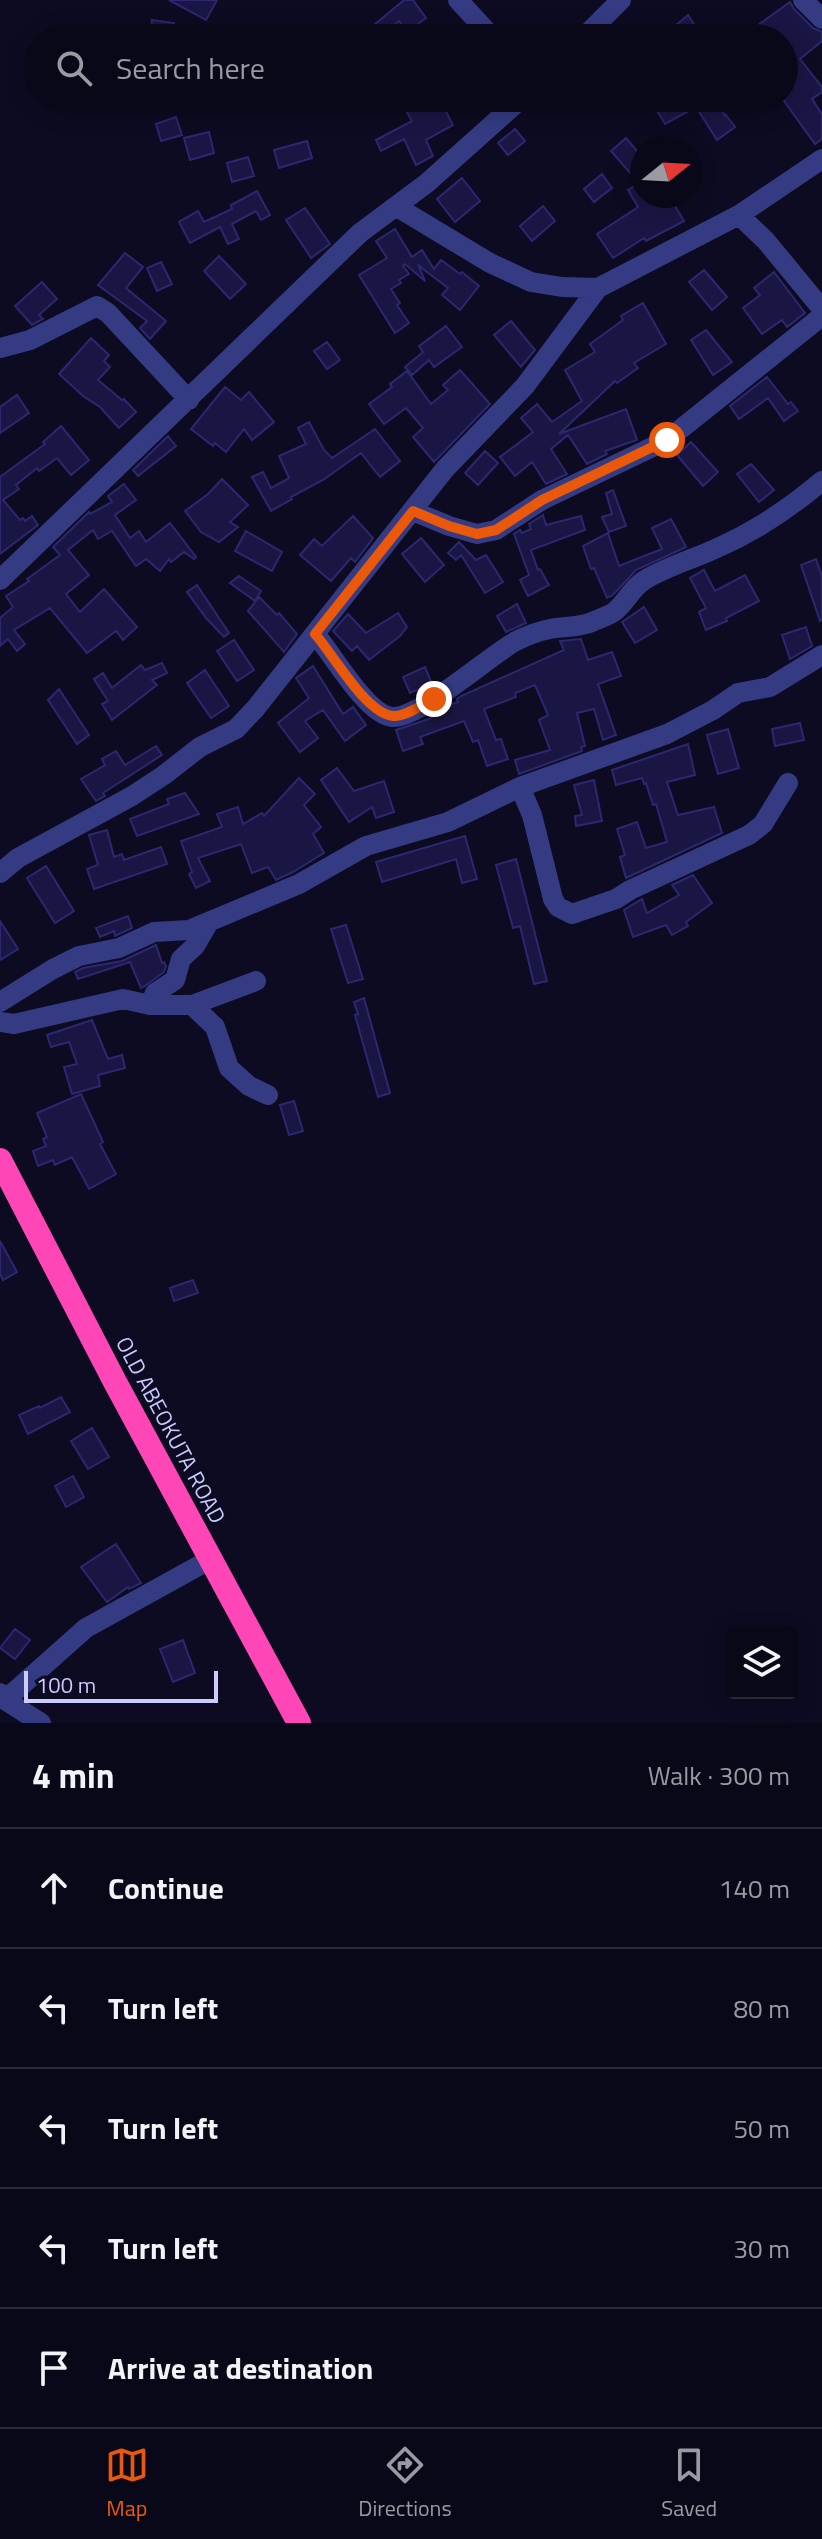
<!DOCTYPE html>
<html lang="en">
<head>
<meta charset="utf-8">
<style>
	body { margin:0; font-family:"Titillium Web",sans-serif; background:#121122; color:#f1f3f6 }
	.controls { position:absolute; right:24px; bottom:24px; display:grid; overflow:hidden; border-radius:8px; box-shadow:0 4px 20px #0003 }
	.controls button { width:72px; height:72px; display:grid; place-items:center; padding:0; border:0; border-bottom:2px solid #292938; background:#090819; color:#f1f3f6; font:40px sans-serif }
	.compass { position:absolute; left:630px; top:136px; width:72px; height:72px; border-radius:50%; background:#090819; box-shadow:0 4px 20px #0003; rotate:72deg }
	.scale { position:absolute; left:24px; bottom:20px; width:194px; box-sizing:border-box; padding-left:8px; border:4px solid #cbccff; border-top:0; font-size:22px; line-height:28px; white-space:nowrap; color:#cbccff; -webkit-text-stroke:6px #0c0b21; paint-order:stroke }
	.stop { position:absolute; width:24px; height:24px; margin:-18px; border:6px solid #ea580c; border-radius:50%; background:#fff }
	.stop.end { background:#ea580c; border-color:#fff; box-shadow:0 2px 8px #0008 }
	.list { margin:0; padding:0; list-style:none }
	h2 { display:flex; justify-content:space-between; align-items:center; height:104px; margin:0; padding:0 32px; font-size:34px }
	h2 small { font-size:26px; font-weight:400; color:#999aa2 }
	.list li { display:grid; grid-template-columns:52px 1fr auto; gap:24px; align-items:center; box-sizing:border-box; height:120px; padding:0 32px; border-top:2px solid #292938 }
	.list b { display:block; font-size:30px; white-space:nowrap }
	.list em { font-size:26px; font-style:normal; color:#999aa2 }
	.icon { flex:none; width:44px; height:44px; fill:none; stroke:currentColor; stroke-width:2; stroke-linecap:round; stroke-linejoin:round }
	.map { position:relative; flex:none; width:822px; height:1723px; overflow:hidden }
	.search { position:absolute; background:#090819; box-shadow:0 4px 20px #0003; left:24px; right:24px; top:24px; height:88px; display:flex; align-items:center; gap:20px; box-sizing:border-box; padding:0 28px; border-radius:44px; color:#999aa2; font-size:30px }
	.sheet { height:704px; background:#090819 }
	nav { display:flex; justify-content:space-around; align-items:center; box-sizing:border-box; height:112px; border-top:2px solid #292938; background:#090819; font-size:22px; color:#999aa2 }
	nav a { display:grid; justify-items:center; gap:4px }
	nav .on { color:#ea580c }
	.map>svg:first-child { display:block }
	.building { fill:#1a1643; stroke:#2c2770; stroke-width:2 }
	.lines { fill:none; stroke-linecap:round; stroke-linejoin:round }
	.minor { stroke:#343b82; stroke-width:20 }
	.highway { stroke:#ff46b6; stroke-width:24 }
	.route { stroke:#ea580c; stroke-width:10 }
	.labels { text-anchor:middle; stroke-width:6; stroke-linejoin:round; paint-order:stroke }
	.street-label { font-size:22px; fill:#cbccff; stroke:#0c0b21 }
</style>
</head>
<body>
<div class="map">
<svg width="822" height="1723" viewBox="0 0 822 1723">
	<rect width="100%" height="100%" fill="#0c0b21"/>
	<path class="building" d="M169,0h48l-11,20z
		M404,0h9l13,18 -19,14 -8,-11 -19,17h-6l-6,-8z
		M790,2l4,7 19,19 9,4v9l-22,18 22,28v5l-10,7 10,15v25l-7,5 -31,-43v-63h-44z
		M688,15l11,17 -9,6h-29z
		M152,20l22,3 -2,15h-22z
		M399,98h40l14,27 -27,15 7,16 -17,9 -12,-26 -23,12 -5,-11 36,-19z
		M663,98h52l10,18 1,-1 9,12 -18,13 -21,-33 -31,17 -12,-20z
		M176,117l6,18 -21,6 -5,-17z
		M515,129l10,12 -17,14 -10,-12z
		M209,132l5,21 -24,7 -6,-22z
		M626,138l16,19v39h27l15,25 -38,20 -2,-3 -31,20 -16,-24 41,-27 -10,-17 11,-7 -28,-32z
		M307,141l5,17 -33,10 -5,-18z
		M248,157l6,19 -22,6 -5,-19z
		M602,174l10,14 -18,14 -10,-13z
		M462,178l18,23 -25,21 -18,-23z
		M257,191l13,24 -9,5 -5,-9 -24,13 7,15 -11,5 -8,-17 -30,16 -11,-21 19,-11 6,11 28,-13 -1,-4z
		M543,206l12,15 -23,20 -12,-15z
		M305,208l25,36 -19,14 -25,-38z
		M395,229l17,28 10,-7 12,19 7,-9 19,14 2,-2 17,14 -19,24 -18,-15 6,-7 -29,-22 6,15 -20,-17 -2,2 6,8 -10,6 2,3 -10,6 9,14 -3,2 12,18 -14,10 -36,-58 28,-17 -11,-17z
		M125,253l18,14 -17,21 40,33 -16,18 -10,-11 7,-7 -49,-36z
		M219,256l27,28 -16,15 -26,-28z
		M161,262l11,22 -15,7 -10,-23z
		M704,270l23,27 -15,13 -23,-28z
		M774,272l31,41 -18,14 -5,-7 -20,14 -19,-26 17,-13 -6,-7z
		M42,282l15,17 -18,16 4,4 -11,6 -17,-19z
		M643,303l23,41 -32,19 4,5 -21,15 -2,-2 -56,53 67,-25 11,31 -32,11 2,3 -20,10 -19,-29 -17,14 16,25 -21,10 -14,-22 -17,14 -15,-19 33,-25 -12,-14 16,-14 15,18 30,-21 -17,-31 30,-18 -5,-8 33,-24 -2,-4z
		M511,321l24,29 -14,17 -27,-32z
		M446,326l16,21 -28,20 -5,-7 -17,15 -7,-8 18,-15 -4,-6z
		M706,330l26,32 -19,13 -22,-35z
		M91,338l18,17 -5,6 6,6 -12,13 24,20 2,-1 12,13 -17,16 -19,-21 -17,-11 -24,-22z
		M327,342l13,18 -13,9 -13,-18z
		M460,370l30,34 -56,58 -21,-25 10,-9 -17,-20 -22,16 -15,-20 23,-17 -2,-3 17,-13 24,33 17,-14 -5,-5z
		M767,377l21,27 3,-2 7,9 -14,10 -16,-23 -29,21 -9,-13z
		M225,387l16,13 8,-8 25,30 -22,18 -8,-11 -18,23 -11,-9 -2,3 -22,-17z
		M17,395l12,18 -29,20v-26z
		M309,422l15,28 8,8 43,-29 25,32 -20,16 -19,-24 -38,27 -32,17 1,2 -21,12 -19,-34 11,-5 8,16 18,-10 -10,-22 27,-12 -8,-16z
		M61,426l28,34 -18,15 -14,-17 -18,13 -2,-3 -21,17 3,4 -16,11 17,20 3,-2 2,3 7,-5 6,9 -38,29v-77l45,-33 -2,-2z
		M168,436l8,10 -38,30 -5,-6z
		M691,442l27,30 -15,14 -26,-31z
		M485,451l13,12 -20,22 -13,-12z
		M751,464l23,26 -15,12 -22,-28z
		M222,479l26,26 -18,17 8,5 -19,15 -18,-10 -16,-21 23,-17z
		M124,484l12,16 -21,15 15,23 9,-7 7,11 24,-19 26,34 -2,2 -10,-7 -13,10 -2,-3 -9,12 -14,-12 -10,7 -24,-35 -14,8 -5,-9 -25,20 21,25 -23,19 14,18 24,-23 33,38 -14,13 -7,-9 -29,22 -37,-45 -36,22 11,14 -8,7 -9,-12 -8,7v-28l13,-11 -7,-11 23,-15 -2,-2 33,-24 -7,-8 36,-35 1,2 22,-12 -4,-6z
		M613,490l13,36 -17,6 -7,-15 10,-3 -6,-21z
		M543,515l3,10 35,-9 4,14 -54,20 7,20 2,-1 9,16 -21,11 -8,-16 9,-5 -15,-41 6,-4 2,3 9,-4 -2,-5z
		M353,516l20,22 -18,24 -4,-4 -20,23 -31,-26 14,-16 8,7z
		M671,519l15,28 -50,23 -23,25 -6,3 -13,-30 -3,1 -8,-23 25,-13 11,33 43,-17 -10,-21z
		M246,531l36,21 -10,19 -37,-20z
		M421,538l23,27 -19,17 -23,-28z
		M459,542l17,18 10,-5 17,27 -18,11 -24,-38 -5,5 -8,-7z
		M816,559l6,18v43l-2,1 -19,-56z
		M704,570l11,21 30,-16 14,26 -33,17 1,3 -21,9 -7,-18 7,-4 -16,-30z
		M239,576l22,15 -6,10 -25,-18z
		M197,585l32,48 -5,4 -18,-19 -19,-26z
		M259,597l18,18 2,-2 18,21 -13,18 -36,-41z
		M517,604l9,19 -20,9 -9,-16z
		M644,607l13,23 -22,13 -13,-21z
		M398,613l9,14 -7,9 -31,24 -12,-14 -5,5 -19,-20 15,-17 18,19z
		M806,627l6,19 -22,13 -8,-24z
		M581,639l7,21 24,-8 9,24 -23,8 18,51 -13,5 -9,-31 -17,4 8,33 -4,1 1,4 -63,23 -4,-14 35,-10 -11,-30 9,-5 -13,-30 -20,8 1,4 -32,12 12,31 5,-1 7,20 -21,7 -9,-26 -5,2 -9,-21 -44,16 3,7 -20,7 -7,-21 36,-12v-2l14,-10 12,-4 -1,-3 4,-3 103,-46 -4,-9z
		M234,640l20,30 -17,11 -20,-30z
		M162,663l5,10 -15,7 5,5 -45,35 -10,-16 6,-3 -14,-22 9,-6 9,15 29,-23 4,5z
		M313,666l30,48 10,-7 13,18 -21,16 -22,-31 -18,11 13,17 -18,14 -22,-29 31,-25 -13,-20z
		M425,667l7,17 -22,9 -7,-16z
		M205,670l24,36 -18,12 -24,-35z
		M59,689l30,46 -12,9 -29,-44z
		M800,723l4,17 -29,6 -3,-17z
		M728,729l11,39 -21,6 -11,-39z
		M688,744l7,31 -28,7 11,33 36,-8 8,26 -96,45 -6,-21 5,-2 -8,-26 20,-7 9,26 21,-6 -11,-38 -3,1 -7,-22 -2,1 -2,-6 -26,7 -4,-15z
		M156,746l6,9 -59,38 2,3 -9,5 -15,-22 24,-14 -3,-6 14,-8 9,14z
		M337,768l17,23 30,-10 10,31 -18,6 -4,-11 -23,15 -28,-42z
		M299,778l16,16 -11,11 17,22 -8,7 11,19 -31,19 -17,8 -8,-13 -16,6 -11,-29 -43,14 12,23 -14,7 -7,-14 3,-2 -11,-31 41,-14 -5,-13 21,-7 5,17 19,-11 2,3z
		M594,780l8,41 -26,5 -1,-10 7,-1 -8,-30z
		M185,793l14,21 -62,22 -7,-17 39,-15 -2,-5z
		M107,830l7,27 8,-3 2,6 37,-13 6,17 -73,25 -7,-20 11,-4 -9,-30z
		M465,836l12,43 -15,4 -6,-24 -74,23 -6,-20z
		M516,859l31,122 -13,3 -14,-58 -7,2 -17,-63z
		M46,866l28,45 -19,12 -28,-45z
		M693,875l19,28 -26,19 2,4 -16,9 -6,-10 -33,12 -9,-27 18,-11 5,14 32,-18 -7,-10z
		M128,916l4,12 -17,8 -1,-5 -14,6 -4,-9z
		M0,921l18,28 -18,11z
		M346,925l17,54 -15,4 -17,-54z
		M156,945l6,18 2,-1 2,4 -2,6 -19,14 -4,2 -11,-26 -52,17 -3,-7 8,-4 39,-7z
		M364,998l26,95 -12,4 -23,-82 3,-1 -4,-12z
		M92,1020l16,39 14,-4 3,13 -27,7 2,11 -28,8 -8,-27 13,-3 -8,-22 -18,5 -4,-12z
		M81,1094l22,48 -3,2 16,30 -27,15 -17,-32 -17,8 -2,-5 -15,6 -5,-15 13,-5 -3,-7 4,-2 -10,-24z
		M294,1101l9,30 -14,4 -9,-30z
		M0,1241l17,31 -14,8 -3,-6z
		M193,1280l5,13 -24,8 -4,-13z
		M61,1397l9,15 -42,22 -9,-19 20,-9 1,2z
		M92,1428l17,29 -21,12 -17,-28z
		M73,1476l11,21 -18,10 -11,-21z
		M116,1544l25,39 -12,6 -1,-2 -21,15 -26,-35z
		M15,1629l15,11 -15,19 -15,-11z
		M183,1640l12,33 -22,9 -13,-33z"/>
	<g class="lines">
		<path class="minor" d="M458,0l35,38
			M803,0l19,19
			M583,38l38,-38
			M397,207l93,56 41,19 31,5 36,1 141,-73 83,-56
			M739,215l27,26 56,68
			M0,348l30,-8 67,-34 11,7 81,87
			M413,511l36,15 28,8 19,-4 46,-30 125,-60 155,-124
			M0,580l360,-347 67,-50 95,-85
			M315,634c18,20 51,80 77,83 27,2 98,-62 124,-76 10,-5 24,-10 34,-12 14,-3 28,-1 42,-7 7,-3 16,-6 22,-10 11,-8 17,-23 29,-31 22,-14 48,-21 72,-32 39,-17 75,-41 107,-68
			M520,787l12,28 21,84 5,8 14,7 44,-15 14,-9 119,-55 14,-11 25,-41
			M0,873l18,-15 114,-62 32,-21 36,-28 36,-18 19,-20 190,-240 80,-83 73,-98
			M0,1002l53,-33 26,-13 40,-8 35,-16 35,-2 110,-46 67,-38 82,-24 72,-35 147,-53 46,-24 25,-17 32,-6 52,-32
			M150,1005l5,-12 20,-13 6,-21 14,-13 14,-24
			M192,1005l23,22 14,41 20,18 19,9
			M0,1022l14,2 109,-25 27,6h42l64,-24
			M0,1693l5,7 36,23
			M5,1700l81,-72 125,-69"/>
		<path class="highway" d="M0,1160l115,222 184,341"/>
	</g>
	<g class="lines">
		<path class="route" d="M434,699c-11,5 -29,18 -41,17 -27,-2 -60,-62 -78,-82l98,-123 36,15 28,8 19,-4 46,-30 125,-60"/>
	</g>
	<g class="labels">
		<g class="street-label">
			<text transform="translate(171 1430) rotate(62)" y="8">OLD ABEOKUTA ROAD</text>
		</g>
	</g>
</svg>
<div class="controls">
<button><svg class="icon" aria-label="layers" viewBox="0 0 24 24"><path d="M12 4l9 5-9 5-9-5zM3 14l9 5 9-5"/></svg></button>
</div>
<svg class="compass" viewBox="-18 -18 36 36"><path d="M0-13l5 13h-10z" fill="#e53935"/><path d="M0 13l5-13h-10z" fill="#999aa2"/></svg>
<div class="scale">100 m</div>
<div class="stop" style="left:667px;top:440px"></div>
<div class="stop end" style="left:434px;top:699px"></div>
<div class="search"><svg class="icon" aria-label="search" viewBox="0 0 24 24"><circle cx="10" cy="10" r="6"/><path d="M15 15l6 6"/></svg>Search here</div>
</div>
<section class="sheet">
<h2>4 min<small>Walk · 300 m</small></h2>
<ul class="list">
<li><svg class="icon" aria-label="ahead" viewBox="0 0 24 24"><path d="M12 20V5M6 11l6-6 6 6"/></svg><div><b>Continue</b></div><em>140 m</em></li>
<li><svg class="icon" aria-label="left" viewBox="0 0 24 24"><path d="M17 20v-9H6M10 6l-5 5 5 5"/></svg><div><b>Turn left</b></div><em>80 m</em></li>
<li><svg class="icon" aria-label="left" viewBox="0 0 24 24"><path d="M17 20v-9H6M10 6l-5 5 5 5"/></svg><div><b>Turn left</b></div><em>50 m</em></li>
<li><svg class="icon" aria-label="left" viewBox="0 0 24 24"><path d="M17 20v-9H6M10 6l-5 5 5 5"/></svg><div><b>Turn left</b></div><em>30 m</em></li>
<li><svg class="icon" aria-label="arrive" viewBox="0 0 24 24"><path d="M6 21V4h12l-3 4 3 4H6"/></svg><div><b>Arrive at destination</b></div></li>
</ul>
</section>
<nav>
<a class="on"><svg class="icon" aria-label="map" viewBox="0 0 24 24"><path d="M3 6l6-2 6 2 6-2v14l-6 2-6-2-6 2zM9 4v14M15 6v14"/></svg>Map</a>
<a><svg class="icon" aria-label="directions" viewBox="0 0 24 24"><path d="M12 3l9 9-9 9-9-9zM9 14v-3h6M13 9l2 2-2 2"/></svg>Directions</a>
<a><svg class="icon" aria-label="saved" viewBox="0 0 24 24"><path d="M7 4h10v16l-5-4-5 4z"/></svg>Saved</a>
</nav>
</body>
</html>
